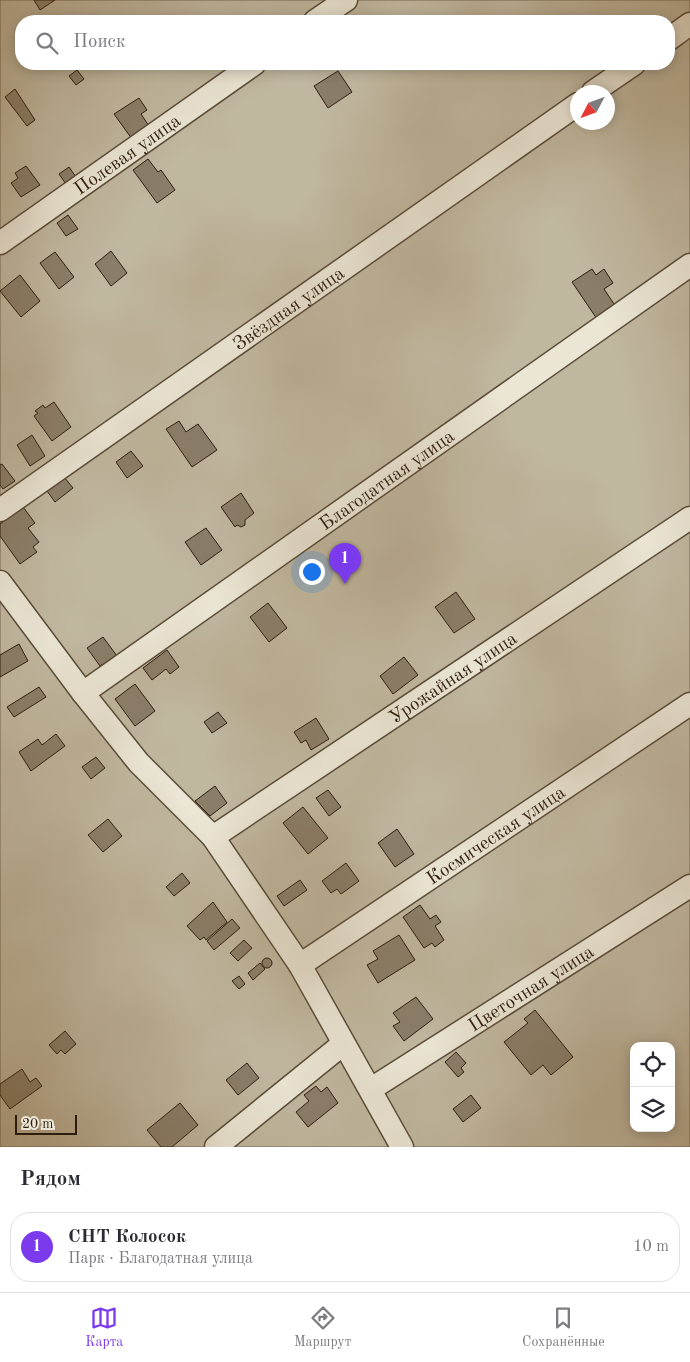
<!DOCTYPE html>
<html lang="ru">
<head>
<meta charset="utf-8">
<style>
	body { margin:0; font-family:"Old Standard TT",serif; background:#f7f7f7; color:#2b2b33 }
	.controls { position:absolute; right:15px; bottom:15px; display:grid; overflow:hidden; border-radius:10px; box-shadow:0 2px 12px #0003 }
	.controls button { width:45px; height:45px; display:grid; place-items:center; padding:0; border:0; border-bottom:1px solid #e1e1e2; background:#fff; color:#2b2b33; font:25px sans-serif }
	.compass { position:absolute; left:570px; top:85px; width:45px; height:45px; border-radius:50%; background:#fff; box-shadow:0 2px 12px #0003; rotate:229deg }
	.scale { position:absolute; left:15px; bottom:12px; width:62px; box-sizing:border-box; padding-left:5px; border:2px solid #2e1d0d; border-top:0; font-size:14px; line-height:18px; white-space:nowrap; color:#2e1d0d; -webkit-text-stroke:4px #eae5d4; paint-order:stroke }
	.you { position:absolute; left:311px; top:571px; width:18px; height:18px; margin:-12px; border:4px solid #fff; border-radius:50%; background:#1a73e8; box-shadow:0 0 0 8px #1a73e833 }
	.badge { display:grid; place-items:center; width:32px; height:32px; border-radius:50%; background:#7c3aed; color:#fff; font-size:16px; font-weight:700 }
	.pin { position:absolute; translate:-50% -41px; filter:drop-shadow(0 1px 2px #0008) }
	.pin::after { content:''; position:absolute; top:26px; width:18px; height:15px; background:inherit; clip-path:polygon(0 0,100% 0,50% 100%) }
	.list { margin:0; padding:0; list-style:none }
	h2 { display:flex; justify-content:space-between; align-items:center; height:65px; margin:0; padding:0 20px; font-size:21px }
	h2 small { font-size:16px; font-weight:400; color:#7c7c81 }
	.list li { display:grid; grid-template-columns:32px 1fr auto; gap:15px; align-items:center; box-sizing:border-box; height:70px; margin:0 10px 10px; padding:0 10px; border:1px solid #e1e1e2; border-radius:20px }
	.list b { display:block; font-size:19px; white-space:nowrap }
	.list p { margin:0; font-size:16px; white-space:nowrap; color:#7c7c81 }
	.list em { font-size:16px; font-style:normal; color:#7c7c81 }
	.icon { flex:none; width:28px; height:28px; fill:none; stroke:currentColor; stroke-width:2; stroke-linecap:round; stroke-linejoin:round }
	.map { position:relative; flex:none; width:690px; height:1147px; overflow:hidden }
	.search { position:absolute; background:#fff; box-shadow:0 2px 12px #0003; left:15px; right:15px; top:15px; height:55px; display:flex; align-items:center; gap:12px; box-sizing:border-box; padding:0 18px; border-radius:20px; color:#7c7c81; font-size:19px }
	.sheet { height:145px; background:#fff }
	nav { display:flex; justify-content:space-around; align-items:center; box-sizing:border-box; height:70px; border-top:1px solid #e1e1e2; background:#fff; font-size:14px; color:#7c7c81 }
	nav a { display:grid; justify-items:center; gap:2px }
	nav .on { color:#7c3aed }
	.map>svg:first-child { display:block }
	.green { fill:#c0b79f; stroke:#776a56; fill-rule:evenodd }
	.building { fill:#8a7e69; stroke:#2e1d0d }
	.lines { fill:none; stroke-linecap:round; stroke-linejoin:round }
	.minor-casing { stroke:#5a4c39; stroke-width:25 }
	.minor { stroke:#eae5d4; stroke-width:22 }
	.labels { text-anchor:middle; stroke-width:4.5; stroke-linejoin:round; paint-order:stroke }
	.street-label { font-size:19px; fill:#2e1d0d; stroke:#eae5d4 }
</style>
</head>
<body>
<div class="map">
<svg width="690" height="1147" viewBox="0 0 690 1147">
	<rect width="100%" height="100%" fill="#ded7bd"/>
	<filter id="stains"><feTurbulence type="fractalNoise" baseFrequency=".004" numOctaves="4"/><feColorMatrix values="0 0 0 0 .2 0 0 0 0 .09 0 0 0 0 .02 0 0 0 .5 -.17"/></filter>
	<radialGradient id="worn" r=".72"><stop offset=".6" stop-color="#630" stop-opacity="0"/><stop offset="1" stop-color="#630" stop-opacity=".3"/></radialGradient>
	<path class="green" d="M0,0h690v1147h-690zM21,21h648v43h-648zM578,92h30v30h-30zM634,1046h37v82h-37z"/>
	<path class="building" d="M34,0h21l-15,10z
		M77,70l7,9 -8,6 -7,-9z
		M338,71l14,21 -24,16 -14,-22z
		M15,89l20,31 -8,6 -22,-29z
		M139,98l8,12 -6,4 8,12 -17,13 -18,-25z
		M148,159l10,13 3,-2 14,20 -18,13 -24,-33z
		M26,166l14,19 -19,12 -10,-14 7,-5 -3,-5z
		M69,167l9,13 -10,7 -9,-13z
		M68,215l10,14 -12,7 -9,-13z
		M111,251l16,22 -16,13 -16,-22z
		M55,252l19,25 -15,12 -19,-26z
		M592,269l4,6 8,-6 9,14 -9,6 12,18 -19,12 -25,-37z
		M20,275l20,26 -19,16 -21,-26z
		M54,402l17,25 -19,14 -18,-25 4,-3 -3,-2 8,-6 2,3z
		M179,421l7,11 12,-8 19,26 -25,17 -26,-38z
		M32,435l13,21 -15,10 -13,-21z
		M131,451l12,15 -16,12 -11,-16z
		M2,464l13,17 -12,8 -3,-4v-20z
		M64,477l9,11 -18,14 -8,-11z
		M241,493l13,20 -9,7v5l-4,2 -4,-2 -2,2 -14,-20z
		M23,507l12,16 -7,5 11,14 -6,5 4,5 -17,12 -20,-28v-12z
		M206,528l16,22 -21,15 -16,-23z
		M456,592l19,27 -21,14 -19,-26z
		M268,603l19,25 -18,14 -19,-25z
		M103,637l14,19 -17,10 -13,-18z
		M19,644l9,17 -28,16v-22z
		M167,650l12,17 -9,7 -4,-5 -14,11 -9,-12z
		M404,657l14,18 -25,19 -13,-18z
		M135,684l20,27 -20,15 -20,-27z
		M39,687l7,10 -32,20 -7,-10z
		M218,712l9,11 -15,10 -8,-11z
		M316,718l13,21 -18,11 -5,-10 -5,3 -7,-11z
		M56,734l9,12 -34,25 -12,-19 19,-13 4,6z
		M96,757l9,11 -14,11 -9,-12z
		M215,786l12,17 -17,13 -15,-15z
		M328,790l13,17 -12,9 -13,-18z
		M303,807l25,31 -20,16 -25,-31z
		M108,819l14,17 -19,16 -15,-17z
		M397,829l17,25 -19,13 -17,-24z
		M346,863l13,18 -18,13 -4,-5 -6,4 -9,-12z
		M182,873l8,10 -16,13 -8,-9z
		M300,880l7,10 -23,16 -7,-10z
		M213,902l14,20 -21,18 -2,-3 -4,3 -13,-14z
		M420,905l10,14 6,-4 5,7 -6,4 9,14 -9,7 -3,-4 -8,5 -21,-31z
		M232,919l8,9 -26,22 -7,-9z
		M399,935l16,25 -37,23 -11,-18 11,-6 -5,-8z
		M244,940l8,8 -14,13 -8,-8z
		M262 963a5 5 0 1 1 10 0a5 5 0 1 1-10 0Z
		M260,963l5,6 -12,11 -5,-7z
		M239,976l6,8 -6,5 -7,-8z
		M416,997l17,22 -29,22 -11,-15 7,-4 -7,-9z
		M535,1010l38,47 -22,18 -8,-10 -12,10 -27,-33 24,-19 -4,-4z
		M65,1031l11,13 -11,10 -4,-4 -4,4 -8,-9z
		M456,1052l10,11 -5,5 3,4 -6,5 -13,-15z
		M247,1063l12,15 -21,17 -12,-15z
		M22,1069l8,13 6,-4 6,8 -32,23 -10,-14v-11z
		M316,1086l5,6 6,-5 11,16 -30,24 -12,-15 13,-11 -5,-6z
		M471,1095l10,13 -18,14 -10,-13z
		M180,1103l18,22 -26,22h-11l-14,-17z"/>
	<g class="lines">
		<defs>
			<g id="minor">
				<path d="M315,21l31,-21"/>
				<path d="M669,39l21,-15"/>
				<path d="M593,92l41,-28"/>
				<path id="s1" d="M0,243l254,-179"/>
				<path id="s2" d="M0,510l578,-406"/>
				<path d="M0,582l83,111 56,70 74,74 87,128 102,182"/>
				<path id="s3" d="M83,693l607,-428"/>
				<path id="s4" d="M213,837l477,-319"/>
				<path id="s5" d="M300,965l390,-261"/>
				<path id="s6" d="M371,1089l319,-203"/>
				<path d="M216,1147l127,-103"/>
			</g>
		</defs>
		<use href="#minor" class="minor-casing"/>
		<use href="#minor" class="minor"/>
	</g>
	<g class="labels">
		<g class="street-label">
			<text dy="7" stroke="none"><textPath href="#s1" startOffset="155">Полевая улица</textPath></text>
			<text dy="7" stroke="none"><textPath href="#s2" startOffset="352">Звёздная улица</textPath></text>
			<text dy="7" stroke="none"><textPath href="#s3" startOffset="371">Благодатная улица</textPath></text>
			<text dy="7" stroke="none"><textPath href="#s4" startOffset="288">Урожайная улица</textPath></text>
			<text dy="7" stroke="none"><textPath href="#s5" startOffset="235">Космическая улица</textPath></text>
			<text dy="7" stroke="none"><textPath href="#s6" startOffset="189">Цветочная улица</textPath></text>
		</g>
	</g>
	<rect width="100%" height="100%" filter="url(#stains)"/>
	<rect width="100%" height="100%" fill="url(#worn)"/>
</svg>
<div class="controls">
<button><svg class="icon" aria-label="locate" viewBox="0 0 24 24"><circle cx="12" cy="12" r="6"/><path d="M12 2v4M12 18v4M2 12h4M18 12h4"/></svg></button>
<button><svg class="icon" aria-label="layers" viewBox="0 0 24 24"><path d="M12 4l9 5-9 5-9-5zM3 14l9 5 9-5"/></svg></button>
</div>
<svg class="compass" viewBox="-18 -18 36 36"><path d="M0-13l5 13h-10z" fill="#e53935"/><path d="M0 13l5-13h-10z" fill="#7c7c81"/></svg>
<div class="scale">20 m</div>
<div class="you"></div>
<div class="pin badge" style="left:345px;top:584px">1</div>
<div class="search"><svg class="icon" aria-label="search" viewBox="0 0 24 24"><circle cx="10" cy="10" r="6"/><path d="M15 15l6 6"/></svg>Поиск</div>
</div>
<section class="sheet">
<h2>Рядом<small></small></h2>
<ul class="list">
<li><span class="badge">1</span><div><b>СНТ Колосок</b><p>Парк · Благодатная улица</p></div><em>10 m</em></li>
</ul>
</section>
<nav>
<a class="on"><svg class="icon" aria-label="map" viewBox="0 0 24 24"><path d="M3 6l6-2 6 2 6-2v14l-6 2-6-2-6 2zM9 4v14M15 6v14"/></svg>Карта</a>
<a><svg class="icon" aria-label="directions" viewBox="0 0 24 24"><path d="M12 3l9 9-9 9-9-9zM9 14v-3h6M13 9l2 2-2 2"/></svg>Маршрут</a>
<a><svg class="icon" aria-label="saved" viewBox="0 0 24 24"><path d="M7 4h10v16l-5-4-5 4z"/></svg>Сохранённые</a>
</nav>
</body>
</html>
